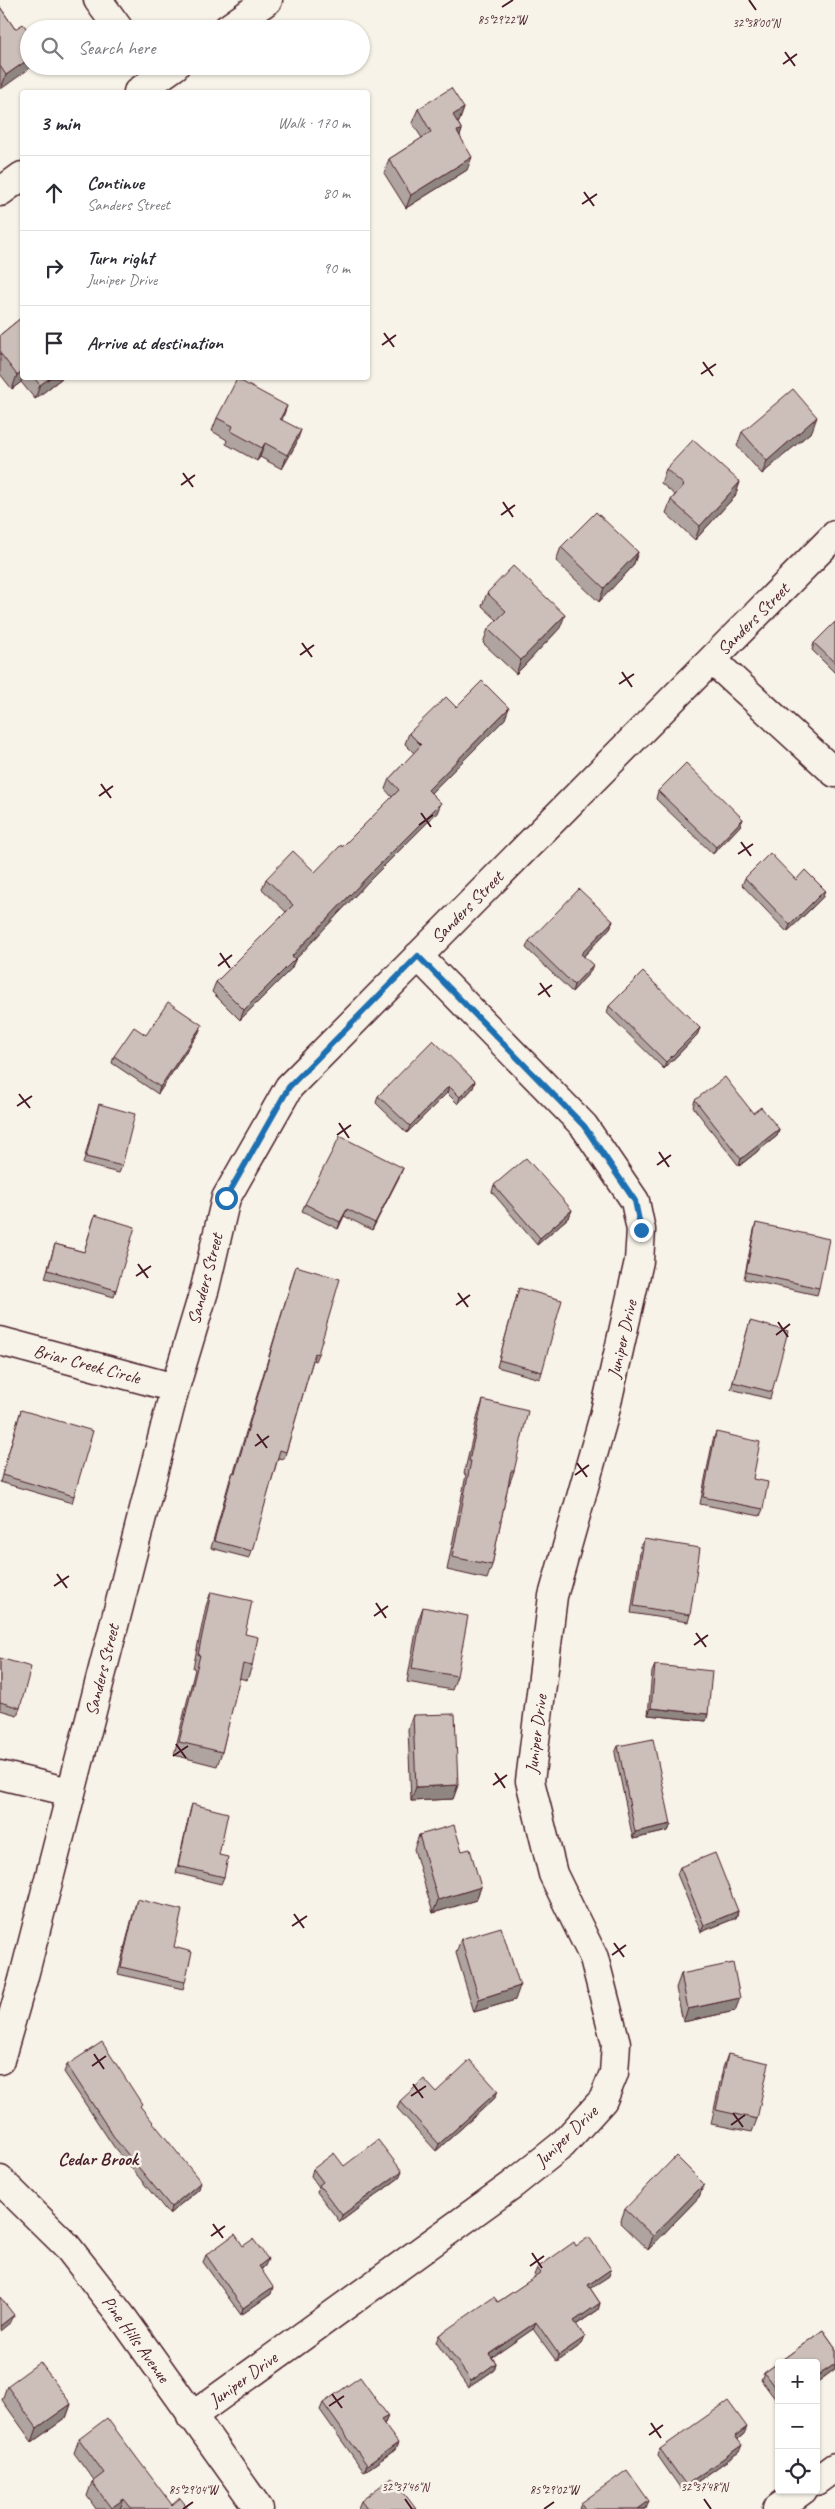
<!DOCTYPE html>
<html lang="en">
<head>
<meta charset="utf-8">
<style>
	body { margin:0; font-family:Caveat,sans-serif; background:#f2f2f3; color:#2b2b33 }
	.controls { position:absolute; right:15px; bottom:15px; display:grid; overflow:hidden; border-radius:5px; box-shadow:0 1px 4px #0004 }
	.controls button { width:45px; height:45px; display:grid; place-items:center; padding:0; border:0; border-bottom:1px solid #e1e1e2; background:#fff; color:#2b2b33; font:25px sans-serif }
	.stop { position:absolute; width:15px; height:15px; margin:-11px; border:4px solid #1f6fb2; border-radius:50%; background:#fff }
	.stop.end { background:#1f6fb2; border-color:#fff; box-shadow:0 1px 5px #0008 }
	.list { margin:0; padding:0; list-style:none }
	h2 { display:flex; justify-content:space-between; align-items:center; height:65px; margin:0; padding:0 20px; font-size:21px }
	h2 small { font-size:16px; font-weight:400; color:#7c7c81 }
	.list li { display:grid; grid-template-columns:32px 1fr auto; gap:15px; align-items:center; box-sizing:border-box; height:75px; padding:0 20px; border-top:1px solid #e1e1e2 }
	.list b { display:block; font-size:19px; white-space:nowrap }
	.list p { margin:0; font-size:16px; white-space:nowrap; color:#7c7c81 }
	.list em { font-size:16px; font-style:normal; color:#7c7c81 }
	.icon { flex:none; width:28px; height:28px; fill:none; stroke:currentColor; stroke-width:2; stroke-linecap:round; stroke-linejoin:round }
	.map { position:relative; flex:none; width:835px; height:2509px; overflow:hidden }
	.search { position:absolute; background:#fff; box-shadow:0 1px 4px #0004; left:20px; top:20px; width:350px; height:55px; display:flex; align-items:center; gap:12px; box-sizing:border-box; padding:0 18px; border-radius:28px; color:#7c7c81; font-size:19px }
	.panel { position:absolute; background:#fff; box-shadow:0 1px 4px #0004; left:20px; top:90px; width:350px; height:290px; border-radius:5px }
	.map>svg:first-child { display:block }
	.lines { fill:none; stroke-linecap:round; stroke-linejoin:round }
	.street-casing { stroke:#4a1f2b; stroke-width:31 }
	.street { stroke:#f7f3e8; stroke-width:28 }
	.wall { fill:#afa49f; stroke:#4a1f2b }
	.shaded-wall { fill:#8f8682; stroke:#4a1f2b }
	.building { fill:#ccbfb9; stroke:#4a1f2b }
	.route { stroke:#1f6fb2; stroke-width:6 }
	.ticks { fill:none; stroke:#4a1f2b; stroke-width:2 }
	.labels { text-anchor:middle; stroke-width:5; stroke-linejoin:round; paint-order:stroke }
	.street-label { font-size:18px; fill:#4a1f2b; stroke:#f7f3e8 }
	.neighbourhood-label { font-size:19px; font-weight:bold; fill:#4a1f2b; stroke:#f7f3e8 }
	.ticks-label { font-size:12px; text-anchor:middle; fill:#4a1f2b; stroke:#f7f3e8; stroke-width:5; stroke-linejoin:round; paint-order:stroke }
</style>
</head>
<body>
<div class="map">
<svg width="835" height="2509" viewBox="0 0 835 2509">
	<rect width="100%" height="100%" fill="#f7f3e8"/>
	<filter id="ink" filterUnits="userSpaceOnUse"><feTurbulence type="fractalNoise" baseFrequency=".02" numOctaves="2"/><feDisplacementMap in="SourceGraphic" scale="10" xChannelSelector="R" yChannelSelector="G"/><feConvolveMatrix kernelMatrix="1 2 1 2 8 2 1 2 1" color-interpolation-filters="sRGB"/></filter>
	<g filter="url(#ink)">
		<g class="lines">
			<defs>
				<path id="street" d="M98,0l21,29
					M227,29l41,-29
					M138,92l37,-26
					M0,192l22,-16
					M712,660l123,113
					M0,1341l175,47
					M0,1775l70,17
					M0,2060l23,-80 152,-592 30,-100 21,-90 63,-111 546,-552
					M0,2180l66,65 57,73 136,191
					M191,2417l321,-232 50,-40 41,-45 11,-27 2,-30 -22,-85 -41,-84 -23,-93 23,-185 51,-180 35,-155 2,-31 -6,-29 -51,-75 -166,-170
					M816,2481l19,-14
					M777,2509l26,-19"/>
			</defs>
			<use href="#street" class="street-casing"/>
			<use href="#street" class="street"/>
		</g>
		<path class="wall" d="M0,7l15,22 14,3 -28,57 -1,-2z
			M464,108l-5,14 -1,1 4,7 -2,6 7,34 -61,38 -22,-35 5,-14 33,-21 -10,-15 6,-14z
			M22,317v61h40l-27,21 -14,-17 -9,7 -12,-15v-39z
			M217,418l65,2 14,24 -14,25 -22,-12 -3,4 -31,-17 1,-4 -15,-9z
			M812,431l-50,43 -25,-28 5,-14z
			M666,469l74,13 -5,14 -40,44 -29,-27 5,-13 4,-5 -14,-12z
			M561,547l77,5 -5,14 -34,36 -43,-41z
			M487,593l73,35 -44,46 -33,-31 5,-14 9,-9 -15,-14z
			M835,622v51l-23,-23 2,-7z
			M456,707l49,12 -74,74 6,20 -71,71 -71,76 -4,9 -51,51 -28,-28 4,-10 70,-70 -24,-23 4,-10 49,-7 27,-25 50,-50 -7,-8 4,-10 25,-26 -9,-9 4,-11z
			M658,791l85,28 -3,7 -27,28 -57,-55z
			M745,878l51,2 27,17 -36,35 -45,-47z
			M613,921l-3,7 -26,28 6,16 -18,20 -46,-44 3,-7z
			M609,1006l91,22 -3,7 -33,34 -57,-56z
			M199,1032l-41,62 -46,-31 2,-7 32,-21z
			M475,1081l-2,7 -15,16 -11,-11 -40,40 -31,-30 2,-7z
			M695,1100l58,13 26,16 -2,7 -38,30 -46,-59z
			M99,1104l23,62 -3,7 -36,-9 14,-53z
			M403,1168l-3,7 -28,55 -28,-14 -6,13 -36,-18 3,-7z
			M494,1185l78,25 -3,7 -32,28 -45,-53z
			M95,1215l21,75 -2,7 -69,-19 10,-34 29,8z
			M756,1223l63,65 -2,7 -73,-16 10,-49z
			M296,1266l22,88 -3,7 -2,-1 -29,99 -6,-1 -29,100 -38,-10 19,-69 3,-7h1z
			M519,1288l23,84 -2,7 -43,-12z
			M750,1321l22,71 -2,7 -39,-10z
			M483,1400l31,71 -5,14h-1l-16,80 -5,14 -40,-9 19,-95 -2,-1 14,-60z
			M21,1410l53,86 -2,7 -72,-21z
			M716,1432l37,47 10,30 -3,7 -60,-12 13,-64z
			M644,1539l46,76 -2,7 -57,-9 10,-67z
			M211,1592l34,42 7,32 -5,14 -8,-2 -17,74 -5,14 -43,-11 21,-86 -2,-1 13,-62z
			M423,1607l34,69 -5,14 -45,-8 11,-61z
			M0,1658l20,50 -3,7 -17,-5z
			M655,1665l53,49 -2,7 -58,-6 4,-43z
			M413,1715l45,70 -5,14 -42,2 -3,-72z
			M618,1746l53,78 -3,7 -35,8 -18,-86z
			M192,1804l27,51 5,22 -3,7 -45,-11 14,-62z
			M419,1835l43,16 19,36 -5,13 -43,13 -19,-64z
			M680,1867l58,44 -2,7 -35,14 -24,-58z
			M137,1899l37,48 11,35 -2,7 -65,-15 17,-68z
			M461,1939l54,61 -41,12 -18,-59z
			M681,1974l54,37 -52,11 -7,-34z
			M728,2054l29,65 -5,13 -41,-8 12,-56z
			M67,2065l74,43 58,81 -30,25 -55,-67 -50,-75z
			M436,2092l59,6 -59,53 -39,-43 3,-7z
			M344,2166l55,12 -59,44 -23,-30 2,-5 -8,-11 2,-7z
			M704,2184l-5,13 -51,53 -28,-27 5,-14z
			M243,2246l22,20 -4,4 10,24 -30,21 -38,-53 3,-7z
			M576,2246l33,30 -19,12 10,15 -2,7 -22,15 9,12 -3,7 -25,18 -24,-33 -41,28 4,6 -2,7 -26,18 -32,-46 3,-7 59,-33 38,-25 -2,-2 3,-7z
			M823,2330l12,17v22l-19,14v-20h-37v41l-18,-24 3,-7z
			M7,2386l64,18 -5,14 -34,24 -30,-42z
			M323,2403l65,13 -3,7 -1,1 11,26 -31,22 -44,-62z
			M744,2434l-6,5 1,13 -56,40 -25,-36 2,-7z
			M79,2439l93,66 17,4h-93l-9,-13 5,-14 2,-2 -20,-27z
			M361,2501l55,8h-57l-1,-1z
			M581,2503l65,6h-67z"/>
		<path class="shaded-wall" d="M29,59v7h4l-32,23 5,-14z
			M464,108l-5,14 -11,7 5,-14z
			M462,130l-5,13v-12z
			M472,157l-5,13 -61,38 5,-13z
			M22,371v6l-1,5 -9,7 5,-14z
			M50,378h12l-27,21 5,-14z
			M287,406l-5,14 -2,-1z
			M817,417l-5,14 -50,43 5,-13z
			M301,430l-5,14 -14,25 5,-14z
			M265,443l-5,14 -3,4 5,-13z
			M740,482l-5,14 -40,44 5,-14z
			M638,552l-5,14 -34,36 5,-14z
			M565,615l-5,13 -44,46 5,-14z
			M509,708l-4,11 -81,81 4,-10z
			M441,803l-4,10 -71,71 -71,76 -4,9 -51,51 4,-10 48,-54 78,-82z
			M743,819l-3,7 -27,28 3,-7z
			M825,890l-2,7 -36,35 3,-7z
			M613,921l-3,7 -31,33 2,-7z
			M593,965l-3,7 -18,20 2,-7z
			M202,1025l-3,7 -41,62 2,-7z
			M700,1028l-3,7 -33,34 2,-7z
			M475,1081l-2,7 -15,16 2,-7z
			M449,1086l-2,7 -40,40 3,-7z
			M779,1129l-2,7 -38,30 2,-7z
			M403,1168l-3,7 -28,55 3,-7z
			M347,1209l-3,7 -6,13 2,-7z
			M572,1210l-3,7 -32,28 3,-7z
			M651,1708l57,6 -2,7 -58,-6z
			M458,1785l-5,14 -42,2 5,-14z
			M671,1824l-3,7 -35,8 2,-7z
			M481,1887l-5,13 -43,13 5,-13z
			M738,1911l-2,7 -35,14 3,-7z
			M520,1986l-5,14 -41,12 5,-13z
			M740,1998l-5,13 -52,11 5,-13z
			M498,2091l-3,7 -59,53 3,-7z
			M402,2171l-3,7 -59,44 2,-7z
			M201,2182l-2,7 -30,25 2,-7z
			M704,2184l-5,13 -51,53 5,-14z
			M268,2259l-3,7 -9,7 3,-7z
			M611,2269l-2,7 -24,16 3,-7z
			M273,2287l-2,7 -30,21 2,-7z
			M600,2303l-2,7 -27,18 3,-7z
			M14,2315l-3,7 -11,9v-5z
			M536,2322l-3,7 -46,32 2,-7z
			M585,2337l-3,7 -25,18 2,-7z
			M496,2363l-2,7 -26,18 3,-7z
			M835,2364v5l-19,14v-6z
			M71,2404l-5,14 -34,24 5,-14z
			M388,2416l-3,7 -6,4 2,-7z
			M747,2427l-3,7 -11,9 2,-7z
			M398,2443l-3,7 -31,22 3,-7z
			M742,2445l-3,7 -56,40 3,-7z
			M124,2499l-4,10h-9v-1z
			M649,2501l-3,8h-8z"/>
		<path class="building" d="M0,7l15,22 8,-5 6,8v27l-23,16 -6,-9z
			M451,88l13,20 -11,7 9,15 -5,1 15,26 -61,38 -22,-36 42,-27 -13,-23z
			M22,317v54l-5,4 -17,-22v-18z
			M34,378h16l-10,7z
			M237,379l50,27 -7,13 21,11 -14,25 -22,-12 -3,5 -31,-17 2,-5 -16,-8z
			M793,389l24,28 -50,44 -25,-29z
			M693,440l47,42 -40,44 -29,-26 13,-15 -18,-16z
			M596,512l42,40 -34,36 -43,-41z
			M513,566l52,49 -44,45 -33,-31 18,-18 -19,-18z
			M835,622v41l-21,-20z
			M482,681l27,27 -81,82 13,13 -71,71 -78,82 3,3 -51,51 -28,-28 77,-77 -27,-26 27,-28 22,21 26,-27 1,2 57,-57 -10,-11 32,-34 -12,-12 37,-36 10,10z
			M686,763l57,56 -27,28 -58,-56z
			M770,853l26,27 9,-10 20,20 -35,35 -45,-47z
			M579,889l34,32 -32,33 12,11 -19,20 -45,-44z
			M643,972l57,56 -34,34 -57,-56z
			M168,1002l34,23 -42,62 -46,-31 20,-29 12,8z
			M433,1040l42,41 -15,16 -11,-11 -39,40 -32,-30z
			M725,1077l28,36 8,-6 18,22 -38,30 -46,-59z
			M99,1104l36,10 -13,52 -36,-9z
			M340,1136l63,32 -28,55 -28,-14 -7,13 -35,-18z
			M526,1158l46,52 -32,28 -46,-53z
			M95,1215l40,12 -19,63 -68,-20 7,-26 29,8z
			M756,1223l73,16 -10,49 -73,-16z
			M296,1266l44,13 -22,75 -3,-1 -29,99 -6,-2 -28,101 -38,-10 19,-69 2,1z
			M519,1288l43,12 -20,72 -43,-12z
			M750,1321l38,10 -16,61 -39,-10z
			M483,1400l45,11 -14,60h-3l-19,94 -40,-8 19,-96h-2z
			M21,1410l72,21 -19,65 -72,-21z
			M716,1432l44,10 -7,37 15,3 -5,27 -60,-12z
			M644,1539l56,9 -10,67 -56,-9z
			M211,1592l41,9 -7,33 13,3 -6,29 -9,-2 -21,88 -43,-10 21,-87h-2z
			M423,1607l45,9 -11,60 -45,-8z
			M0,1658l31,9 -11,41 -20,-6z
			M655,1665l57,6 -4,43 -57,-6z
			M455,1714l3,71 -42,2 -3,-72z
			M653,1739l18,85 -36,8 -17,-86z
			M192,1804l36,9 -9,42 9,2 -4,20 -46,-11z
			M454,1825l8,26 8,-2 11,38 -43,13 -19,-65z
			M715,1853l23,58 -34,14 -24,-58z
			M137,1899l45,11 -8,37 18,5 -7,30 -64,-15z
			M501,1927l19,59 -41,13 -18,-60z
			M733,1963l7,35 -52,11 -7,-35z
			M102,2042l40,62 -2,2 61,76 -30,25 -55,-67 -49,-75z
			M728,2054l41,9 -12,56 -41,-9z
			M470,2060l28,31 -59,53 -39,-43 24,-22 12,13z
			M378,2140l24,31 -60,44 -23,-30 4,-3 -10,-13 21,-16 10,13z
			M676,2156l28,28 -51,52 -28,-27z
			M235,2234l8,12 10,-7 15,20 -9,7 14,21 -30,21 -37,-53z
			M589,2237l22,32 -23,16 12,18 -26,18 11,16 -26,18 -23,-33 -47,32 7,9 -25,18 -32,-46 55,-38 4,5 43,-29 -4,-5 37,-26 2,4z
			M0,2297l14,18 -14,11z
			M823,2330l12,17v17l-19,13v-14h-37v30l-15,-20z
			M40,2362l31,42 -34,24 -30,-42z
			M360,2377l28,39 -7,4 17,23 -31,22 -44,-62z
			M728,2401l19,26 -12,9 7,9 -56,40 -26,-36z
			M107,2418l65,87 8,-7 9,11h-57l-8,-10 -13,9 -19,-26 12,-9 -25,-34z
			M627,2470l22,31 -11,8h-53l-4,-6z
			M392,2477l24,32h-49l-6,-8z"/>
	</g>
	<g class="lines" filter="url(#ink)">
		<path class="route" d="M226,1198l63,-111 129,-131 166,170 51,75 6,29"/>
	</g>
	<path class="ticks" d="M749,0l7,10M502,7l11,-7M785,52l10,14M783,64l14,-10M584,192l10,14M582,204l15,-10M384,333l10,14M382,345l14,-10M703,362l10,14M701,374l15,-10M183,473l10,14M181,485l14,-10M503,502l10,15M501,515l14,-10M302,643l10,14M300,655l14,-10M622,672l10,15M619,684l15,-10M101,784l10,14M99,796l14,-10M421,813l10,14M419,825l14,-10M741,842l10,14M738,854l15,-10M220,953l10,15M218,966l14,-11M540,983l10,14M538,995l14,-10M19,1094l11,14M17,1106l15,-10M339,1123l10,15M337,1135l14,-10M659,1152l10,15M657,1165l14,-10M138,1264l10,14M136,1276l15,-10M458,1293l10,14M456,1305l14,-10M778,1322l10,15M776,1335l14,-11M257,1434l10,14M255,1446l14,-10M577,1463l10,14M575,1475l14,-10M57,1574l10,14M54,1586l15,-10M376,1603l10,15M374,1616l14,-10M696,1633l10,14M694,1645l14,-10M176,1744l10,14M173,1756l15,-10M495,1773l10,15M493,1785l14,-10M294,1914l10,14M292,1926l15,-10M614,1943l10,14M612,1955l14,-10M94,2054l10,15M92,2066l14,-10M413,2084l10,14M411,2096l15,-10M733,2113l10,14M731,2125l14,-10M213,2224l10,14M211,2236l14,-10M532,2253l10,15M530,2266l14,-10M332,2394l10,14M329,2406l15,-10M651,2423l10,15M649,2435l14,-10M405,2499l7,10M704,2499l7,10M183,2509l10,-7M544,2509l10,-7"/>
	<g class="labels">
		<g class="street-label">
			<text transform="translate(753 619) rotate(-45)" y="6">Sanders Street</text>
			<text transform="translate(467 907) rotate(-45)" y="6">Sanders Street</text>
			<text transform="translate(205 1279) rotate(-75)" y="6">Sanders Street</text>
			<text transform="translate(622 1339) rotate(-77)" y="6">Juniper Drive</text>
			<text transform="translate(87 1364) rotate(15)" y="6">Briar Creek Circle</text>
			<text transform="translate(102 1670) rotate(-76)" y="6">Sanders Street</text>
			<text transform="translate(536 1734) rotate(-83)" y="6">Juniper Drive</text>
			<text transform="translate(566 2136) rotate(-44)" y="6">Juniper Drive</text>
			<text transform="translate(136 2339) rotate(54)" y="6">Pine Hills Avenue</text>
			<text transform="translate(243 2379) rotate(-36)" y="6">Juniper Drive</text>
		</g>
		<g class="neighbourhood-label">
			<text x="98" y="2165">Cedar Brook</text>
		</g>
	</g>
	<g class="ticks-label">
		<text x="502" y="24">85°29'22"W</text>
		<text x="756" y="27">32°38'00"N</text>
		<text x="405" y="2491">32°37'46"N</text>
		<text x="704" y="2491">32°37'48"N</text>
		<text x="193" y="2494">85°29'04"W</text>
		<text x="554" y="2494">85°29'02"W</text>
	</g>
</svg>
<div class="controls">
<button>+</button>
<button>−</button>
<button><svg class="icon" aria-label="locate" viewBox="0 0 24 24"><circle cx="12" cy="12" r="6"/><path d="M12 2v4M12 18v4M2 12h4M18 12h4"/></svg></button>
</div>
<div class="stop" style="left:226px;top:1198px"></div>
<div class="stop end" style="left:641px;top:1230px"></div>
<div class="search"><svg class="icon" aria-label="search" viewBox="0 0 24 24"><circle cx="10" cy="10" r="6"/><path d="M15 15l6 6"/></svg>Search here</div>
<section class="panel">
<h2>3 min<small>Walk · 170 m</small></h2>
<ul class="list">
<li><svg class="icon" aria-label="ahead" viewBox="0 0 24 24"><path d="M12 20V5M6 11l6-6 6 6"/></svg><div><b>Continue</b><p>Sanders Street</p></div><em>80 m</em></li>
<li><svg class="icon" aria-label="right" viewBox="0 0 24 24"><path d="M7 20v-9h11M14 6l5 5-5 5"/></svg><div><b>Turn right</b><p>Juniper Drive</p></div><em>90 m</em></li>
<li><svg class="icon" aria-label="arrive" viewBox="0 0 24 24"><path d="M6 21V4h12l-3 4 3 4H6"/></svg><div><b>Arrive at destination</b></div></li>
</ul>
</section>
</div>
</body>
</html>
